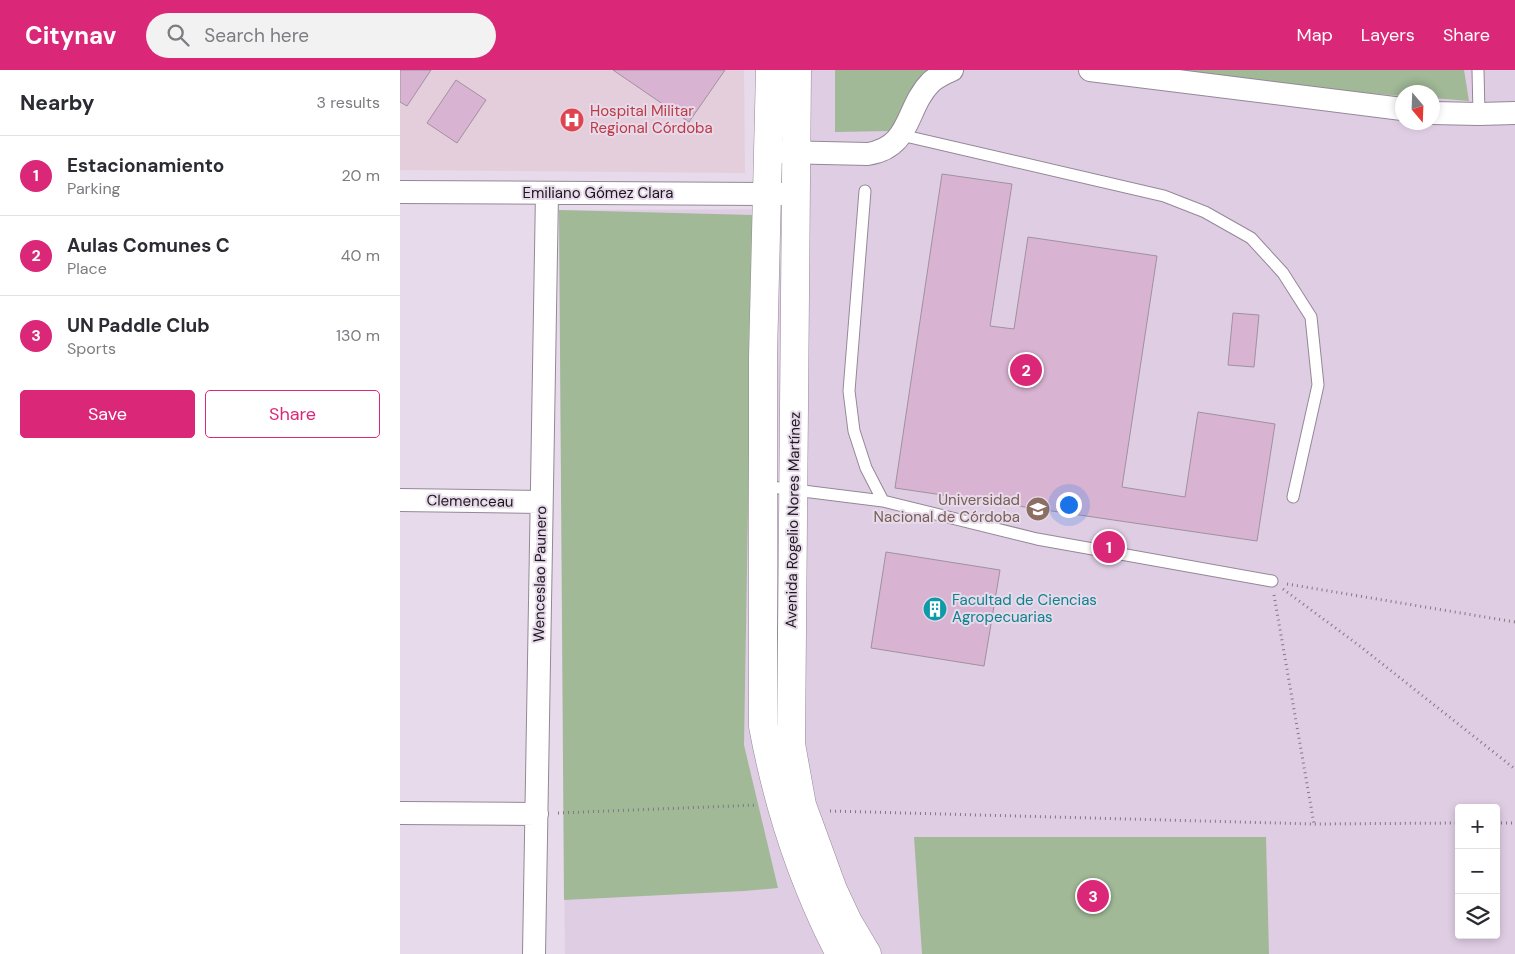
<!DOCTYPE html>
<html lang="en">
<head>
<meta charset="utf-8">
<style>
	body { margin:0; font-family:"DM Sans",sans-serif; background:#f2f2f3; color:#2b2b33 }
	.controls { position:absolute; right:15px; bottom:15px; display:grid; overflow:hidden; border-radius:5px; box-shadow:0 2px 8px #0003 }
	.controls button { width:45px; height:45px; display:grid; place-items:center; padding:0; border:0; border-bottom:1px solid #e1e1e2; background:#fff; color:#2b2b33; font:25px sans-serif }
	.compass { position:absolute; left:995px; top:15px; width:45px; height:45px; border-radius:50%; background:#fff; box-shadow:0 2px 8px #0003; rotate:161deg }
	.you { position:absolute; left:668px; top:434px; width:18px; height:18px; margin:-12px; border:4px solid #fff; border-radius:50%; background:#1a73e8; box-shadow:0 0 0 8px #1a73e833 }
	.badge { display:grid; place-items:center; width:32px; height:32px; border-radius:50%; background:#db2777; color:#fff; font-size:16px; font-weight:700 }
	.pin { position:absolute; translate:-50% -50%; border:2px solid #fff; box-shadow:0 1px 5px #0006 }
	.list { margin:0; padding:0; list-style:none }
	h2 { display:flex; justify-content:space-between; align-items:center; height:65px; margin:0; padding:0 20px; font-size:21px }
	h2 small { font-size:16px; font-weight:400; color:#7c7c81 }
	.list li { display:grid; grid-template-columns:32px 1fr auto; gap:15px; align-items:center; box-sizing:border-box; height:80px; padding:0 20px; border-top:1px solid #e1e1e2 }
	.list b { display:block; font-size:19px; white-space:nowrap }
	.list p { margin:0; font-size:16px; white-space:nowrap; color:#7c7c81 }
	.list em { font-size:16px; font-style:normal; color:#7c7c81 }
	.actions { display:flex; gap:10px; padding:15px 20px }
	.actions a { flex:1; padding:11px 0; border:1px solid #db2777; border-radius:5px; text-align:center; font-size:18px; color:#db2777 }
	.actions .main { background:#db2777; color:#fff }
	.icon { flex:none; width:28px; height:28px; fill:none; stroke:currentColor; stroke-width:2; stroke-linecap:round; stroke-linejoin:round }
	.map { position:relative; flex:none; width:1115px; height:884px; overflow:hidden }
	header { display:flex; align-items:center; gap:30px; box-sizing:border-box; height:70px; padding:0 25px; background:#db2777; color:#fff }
	header strong { font-size:24px }
	nav { display:flex; gap:28px; margin-inline-start:auto; font-size:18px }
	.search { width:350px; height:45px; background:#f2f2f3; display:flex; align-items:center; gap:12px; box-sizing:border-box; padding:0 18px; border-radius:28px; color:#7c7c81; font-size:19px }
	main { display:flex }
	aside { flex:1; background:#fff }
	.map>svg:first-child { display:block }
	.built { fill:#dfcde4; fill-rule:evenodd }
	.medical { fill:#e5cedb }
	.green { fill:#a1b997 }
	.building { fill:#d8b4d2; stroke:#a0919e }
	.lines { fill:none; stroke-linecap:round; stroke-linejoin:round }
	.service-casing { stroke:#948897; stroke-width:13 }
	.minor-casing { stroke:#948897; stroke-width:24 }
	.secondary-casing { stroke:#948897; stroke-width:29 }
	.path { stroke:#807882; stroke-width:3; stroke-dasharray:1 4; stroke-linecap:butt }
	.service { stroke:#fff; stroke-width:11 }
	.minor { stroke:#fff; stroke-width:22 }
	.secondary { stroke:#fff; stroke-width:28 }
	.labels { text-anchor:middle; stroke-width:4; stroke-linejoin:round; paint-order:stroke }
	.health-label { font-size:15px; fill:#be3a42; stroke:#e7daea; text-anchor:start }
	.street-label { font-size:15px; fill:#1b171c; stroke:#e7daea }
	.education-label { font-size:15px; fill:#785e54; stroke:#e7daea; text-anchor:end }
	.culture-label { font-size:15px; fill:#0d838f; stroke:#e7daea; text-anchor:start }
</style>
</head>
<body>
<header>
<strong>Citynav</strong>
<div class="search"><svg class="icon" aria-label="search" viewBox="0 0 24 24"><circle cx="10" cy="10" r="6"/><path d="M15 15l6 6"/></svg>Search here</div>
<nav><a>Map</a><a>Layers</a><a>Share</a></nav>
</header>
<main>
<aside>
<h2>Nearby<small>3 results</small></h2>
<ul class="list">
<li><span class="badge">1</span><div><b>Estacionamiento</b><p>Parking</p></div><em>20 m</em></li>
<li><span class="badge">2</span><div><b>Aulas Comunes C</b><p>Place</p></div><em>40 m</em></li>
<li><span class="badge">3</span><div><b>UN Paddle Club</b><p>Sports</p></div><em>130 m</em></li>
</ul>
<div class="actions"><a class="main">Save</a><a>Share</a></div>
</aside>
<div class="map">
<svg width="1115" height="884" viewBox="0 0 1115 884">
	<rect width="100%" height="100%" fill="#e7daea"/>
	<path class="built" d="M409,0h706v884h-950l-6,-744 250,-1zM1002,22h30v30h-30zM1059,738h37v127h-37z"/>
	<path class="medical" d="M0,0h344l1,103 -345,-3z"/>
	<path class="green" d="M435,0h102l-47,61 -55,1z
		M744,0h320l5,31 -36,-3 -1,-6h-30v4l-148,-13z
		M159,140l194,5 -9,530 34,143 -34,3 -180,9z
		M514,767h352l3,117h-347z"/>
	<path class="building" d="M0,0h31l-24,36 -7,-4z
		M213,0h112l-36,52z
		M56,10l30,20 -29,43 -30,-20z
		M542,104l70,10 -22,142 24,3 14,-92 129,19 -35,231 63,10 13,-85 77,12 -18,117 -362,-53z
		M833,243l26,2 -5,52 -26,-2z
		M486,482l114,18 -16,96 -113,-18z"/>
	<g class="lines">
		<defs>
			<path id="service" d="M1078,0l1,44
				M501,65l263,61 41,16 46,26 32,35 28,44 7,68 -25,112
				M465,121l-16,200 5,40 12,37 17,33
				M363,416l120,15 154,38 235,42"/>
			<path id="minor" d="M690,0l312,39
				M1032,43l47,1 36,-1
				M379,82l89,2c44,-7 37,-46 63,-72 6,-5 14,-9 21,-12
				M0,122l384,2
				M0,430l141,2
				M0,743l137,1
				M134,884l13,-761"/>
			<path id="secondary" d="M370,0l-7,287v369c15,81 39,155 77,228
				M397,0l-6,674 11,61 31,85 15,32 19,32"/>
		</defs>
		<use href="#service" class="service-casing"/>
		<use href="#minor" class="minor-casing"/>
		<use href="#secondary" class="secondary-casing"/>
		<path class="path" d="M887,514l228,38
			M883,519l78,58 154,122
			M874,525l40,229
			M430,741l484,13 145,-1
			M158,743l199,-8
			M1096,753h19"/>
		<use href="#service" class="service"/>
		<use href="#minor" class="minor"/>
		<use href="#secondary" class="secondary"/>
	</g>
	<defs>
		<symbol id="hospital-disc" viewBox="-11 -11 22 22"><circle r="9.5" fill="#e0444e" stroke="#e7daea"/><path d="M-5-5h3v3.5h4V-5h3V5h-3V1.5h-4V5h-3Z" fill="#fff"/></symbol>
		<symbol id="university-disc" viewBox="-11 -11 22 22"><circle r="9.5" fill="#8d6e63" stroke="#e7daea"/><path d="M0-5L7-2L0 1L-7-2ZM-4 1L0 2.5L4 1V4Q0 6-4 4Z" fill="#fff"/></symbol>
		<symbol id="building-disc" viewBox="-11 -11 22 22"><circle r="9.5" fill="#0f9aa8" stroke="#e7daea"/><path d="M-4-6H4V6H1V3H-1V6H-4ZM-2.5-4.3h1.7v1.8h-1.7ZM.8-4.3h1.7v1.8H.8ZM-2.5-1h1.7V.8h-1.7ZM.8-1h1.7V.8H.8Z" fill="#fff"/></symbol>
	</defs>
	<g fill-rule="evenodd">
		<use href="#hospital-disc" x="158" y="36" width="28" height="28"/>
		<use href="#university-disc" x="624" y="425" width="28" height="28"/>
		<use href="#building-disc" x="521" y="525" width="28" height="28"/>
	</g>
	<g class="labels">
		<g class="health-label">
			<text x="190" y="46">Hospital Militar<tspan x="190" dy="17">Regional Córdoba</tspan></text>
		</g>
		<g class="street-label">
			<text x="198" y="128">Emiliano Gómez Clara</text>
			<text transform="translate(70 431) rotate(1)" y="5">Clemenceau</text>
			<text transform="translate(393 450) rotate(-89)" y="5">Avenida Rogelio Nores Martínez</text>
			<text transform="translate(140 504) rotate(-89)" y="5">Wenceslao Paunero</text>
		</g>
		<g class="education-label">
			<text x="620" y="435">Universidad<tspan x="620" dy="17">Nacional de Córdoba</tspan></text>
		</g>
		<g class="culture-label">
			<text x="552" y="535">Facultad de Ciencias<tspan x="552" dy="17">Agropecuarias</tspan></text>
		</g>
	</g>
</svg>
<div class="controls">
<button>+</button>
<button>−</button>
<button><svg class="icon" aria-label="layers" viewBox="0 0 24 24"><path d="M12 4l9 5-9 5-9-5zM3 14l9 5 9-5"/></svg></button>
</div>
<svg class="compass" viewBox="-18 -18 36 36"><path d="M0-13l5 13h-10z" fill="#e53935"/><path d="M0 13l5-13h-10z" fill="#7c7c81"/></svg>
<div class="you"></div>
<div class="pin badge" style="left:709px;top:477px">1</div>
<div class="pin badge" style="left:626px;top:300px">2</div>
<div class="pin badge" style="left:693px;top:826px">3</div>
</div>
</main>
</body>
</html>
